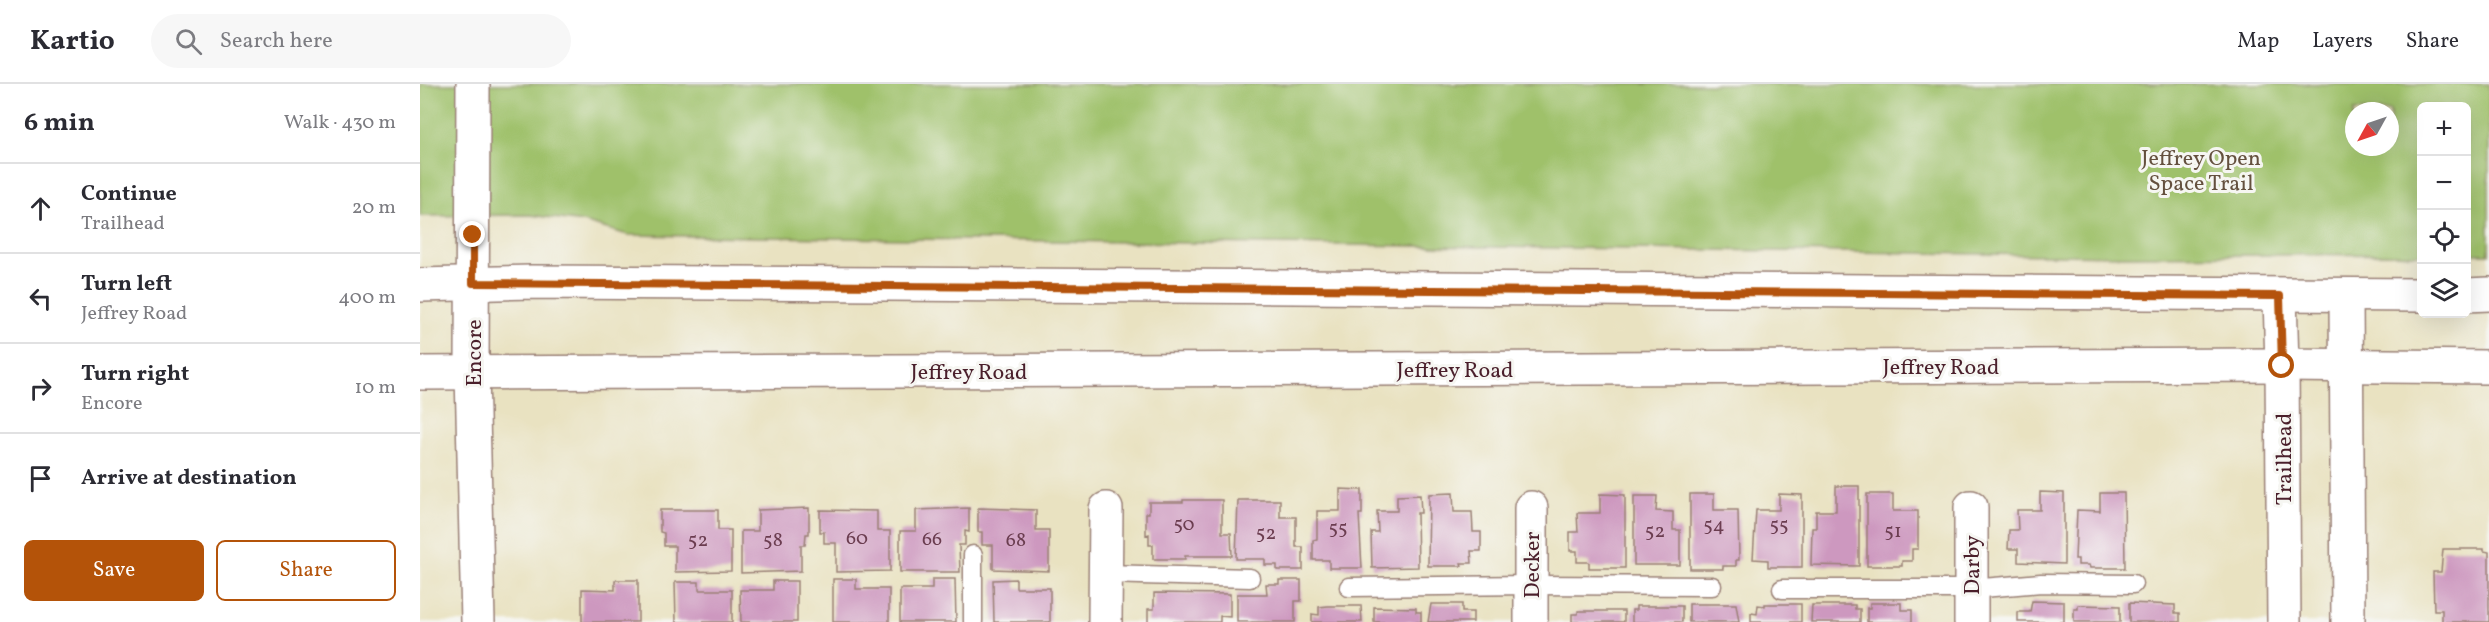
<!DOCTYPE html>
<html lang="en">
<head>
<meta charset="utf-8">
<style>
	body { margin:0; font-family:Vollkorn,serif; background:#f7f7f7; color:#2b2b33 }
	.controls { position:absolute; right:18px; top:18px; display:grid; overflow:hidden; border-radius:9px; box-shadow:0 6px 24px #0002 }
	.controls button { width:54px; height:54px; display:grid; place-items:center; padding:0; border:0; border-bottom:2px solid #e1e1e2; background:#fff; color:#2b2b33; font:30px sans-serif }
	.compass { position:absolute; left:1925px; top:18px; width:54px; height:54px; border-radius:50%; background:#fff; box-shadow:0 6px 24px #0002; rotate:230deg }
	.stop { position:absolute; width:18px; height:18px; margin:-14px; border:4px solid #b45309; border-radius:50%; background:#fff }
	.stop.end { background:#b45309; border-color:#fff; box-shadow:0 2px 6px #0008 }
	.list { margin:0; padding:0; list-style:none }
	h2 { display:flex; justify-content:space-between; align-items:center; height:78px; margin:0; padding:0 24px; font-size:26px }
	h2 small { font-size:20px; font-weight:400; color:#7c7c81 }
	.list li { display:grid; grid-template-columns:39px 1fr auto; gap:18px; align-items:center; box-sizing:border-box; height:90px; padding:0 24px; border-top:2px solid #e1e1e2 }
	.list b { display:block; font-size:22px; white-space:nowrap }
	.list p { margin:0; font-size:20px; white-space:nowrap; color:#7c7c81 }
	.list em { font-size:20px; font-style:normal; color:#7c7c81 }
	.actions { display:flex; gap:12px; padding:18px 24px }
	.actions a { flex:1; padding:14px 0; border:2px solid #b45309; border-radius:9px; text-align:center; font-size:21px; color:#b45309 }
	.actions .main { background:#b45309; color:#fff }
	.icon { flex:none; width:33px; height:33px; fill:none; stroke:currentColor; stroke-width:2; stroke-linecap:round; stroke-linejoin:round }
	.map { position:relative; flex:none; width:2069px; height:538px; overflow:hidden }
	header { display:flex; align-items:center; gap:36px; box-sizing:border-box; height:84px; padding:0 30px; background:#fff; border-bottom:2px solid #e1e1e2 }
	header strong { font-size:28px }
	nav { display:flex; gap:33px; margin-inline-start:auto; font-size:21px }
	.search { width:420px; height:54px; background:#f7f7f7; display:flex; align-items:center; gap:15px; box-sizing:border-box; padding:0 21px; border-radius:33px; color:#7c7c81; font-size:22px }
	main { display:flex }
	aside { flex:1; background:#fff }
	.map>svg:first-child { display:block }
	.green { fill:#9fc16a; stroke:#74704a; stroke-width:1.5; fill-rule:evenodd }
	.building { fill:#cd98bf }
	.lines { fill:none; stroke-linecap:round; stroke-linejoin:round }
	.lane-casing { stroke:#9a8076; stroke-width:21 }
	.street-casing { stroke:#9a8076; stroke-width:36 }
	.secondary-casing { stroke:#9a8076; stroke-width:36 }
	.primary-casing { stroke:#9a8076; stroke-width:36 }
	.lane { stroke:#fff; stroke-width:18 }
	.street { stroke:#fff; stroke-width:33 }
	.secondary { stroke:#fff; stroke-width:33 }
	.primary { stroke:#fff; stroke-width:33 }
	.route { stroke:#b45309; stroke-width:8 }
	.labels { text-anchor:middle; stroke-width:6; stroke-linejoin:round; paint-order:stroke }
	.number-label { font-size:20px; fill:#6b3d50 }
	.park-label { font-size:22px; fill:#64503e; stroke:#f6f6f2 }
	.street-label { font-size:22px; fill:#4a1f2b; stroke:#f6f6f2 }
</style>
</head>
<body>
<header>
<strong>Kartio</strong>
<div class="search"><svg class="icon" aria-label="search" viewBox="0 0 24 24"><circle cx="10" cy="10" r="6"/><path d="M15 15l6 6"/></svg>Search here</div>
<nav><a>Map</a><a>Layers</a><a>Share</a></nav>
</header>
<main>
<aside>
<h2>6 min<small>Walk · 430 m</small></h2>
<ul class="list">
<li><svg class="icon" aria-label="ahead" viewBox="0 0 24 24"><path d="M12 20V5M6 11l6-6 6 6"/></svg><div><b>Continue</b><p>Trailhead</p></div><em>20 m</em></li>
<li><svg class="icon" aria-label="left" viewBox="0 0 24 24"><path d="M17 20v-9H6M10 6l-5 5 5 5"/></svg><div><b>Turn left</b><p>Jeffrey Road</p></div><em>400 m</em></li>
<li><svg class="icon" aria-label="right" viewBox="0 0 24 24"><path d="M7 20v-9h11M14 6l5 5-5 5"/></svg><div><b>Turn right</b><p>Encore</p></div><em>10 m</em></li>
<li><svg class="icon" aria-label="arrive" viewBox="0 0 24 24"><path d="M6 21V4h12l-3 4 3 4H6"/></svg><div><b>Arrive at destination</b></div></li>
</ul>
<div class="actions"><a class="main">Save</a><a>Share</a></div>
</aside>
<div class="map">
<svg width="2069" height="538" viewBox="0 0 2069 538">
	<rect width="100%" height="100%" fill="#f6f6f2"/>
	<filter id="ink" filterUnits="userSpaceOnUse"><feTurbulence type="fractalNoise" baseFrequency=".0167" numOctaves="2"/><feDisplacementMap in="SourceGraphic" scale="12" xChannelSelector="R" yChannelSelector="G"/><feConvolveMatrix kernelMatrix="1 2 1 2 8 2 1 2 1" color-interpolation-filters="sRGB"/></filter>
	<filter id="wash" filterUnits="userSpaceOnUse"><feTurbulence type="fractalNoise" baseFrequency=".008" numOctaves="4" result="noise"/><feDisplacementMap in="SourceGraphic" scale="24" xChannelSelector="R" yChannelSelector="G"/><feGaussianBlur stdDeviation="1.35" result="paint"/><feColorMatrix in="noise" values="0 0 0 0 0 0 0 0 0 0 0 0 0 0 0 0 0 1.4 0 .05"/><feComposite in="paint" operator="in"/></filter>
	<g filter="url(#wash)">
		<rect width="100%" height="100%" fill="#e9e2c1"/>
		<path class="green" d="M0,0h2069v170h-22l-1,-148h-44l-1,148 -293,2 -1500,-21 -45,-13 -53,-7 -110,1zM1934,27h36v36h-36z"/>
		<g id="blocks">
			<path class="building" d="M1416,402h23v80l-48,-1 1,-37h4v-17h20z
				M920,405l22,1v24h-3l3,54h-33v-8h-16v-20l4,-1v-28h23z
				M1620,408l24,1v71l-46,-2v-13h-10l1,-19h9l-1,-20h23z
				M1033,409l1,19h18l1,20h8v19h-10l1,12h-11l1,3h-34l1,-72z
				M1680,409h24l1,75h-35l-1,-3h-11v-6h-3l2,-49 23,1z
				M1180,410l25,1v73h-36v-6h-12v-11h-7v-19h8l-1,-19h23z
				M1270,410h24v16h24l1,50h-3v6h-13v3h-33z
				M1359,410l23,1v72h-34v-7l-15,-1 3,-49h23z
				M1447,410h26v17h25v38h-6v12h-10v5h-35z
				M1000,411l1,18h-4l1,54 -46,1 -1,-36h7l-1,-21h20v-15z
				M1214,412h23l-1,15 17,1v18h7v35h-46z
				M763,416h39v33h9l1,23h-47v3h-32v-14h-4v-11l-3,1v-22h3v-11h34z
				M818,416h42v17h16v30h7v23h-26v-5h-12v-6h-29z
				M389,424v26h-3l-1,11h-4v26l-60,2v-42h17v-21z
				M549,424v24l-4,-1v14h-6l1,27h-60v-41h16v-21z
				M558,424l58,2v20h13v41l-56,-2v-24h-11v-13h-4z
				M240,426h58v20h13v41l-56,1v-26h-11v-13l-4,-1z
				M400,426l57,1v20h13v40l-54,1v-29h-12v-11h-4z
				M2023,465h41v2l5,1v70h-47v-12h-8l-1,-38h8z
				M413,495h23v10h33v33h-56z
				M512,495h23l1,43h-56v-33h32z
				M596,495v9h34v34h-56l-1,-42z
				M195,496h23v42h-56v-33l33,1z
				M859,496h22v21h-6v21h-58v-28h30l-1,-10h13z
				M353,497h24v41h-56l-1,-32h33z
				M255,498h24v8h33v32h-56z
				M734,509l76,1v23l-10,-1v6h-72v-13h6z
				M1612,517l32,1v20h-46v-10h12z
				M1450,519h31v7h11v12h-45v-14h3z
				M1709,519l46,2v8h5v9h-51z
				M1011,520h31v8h11v10h-45z
				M1269,520h47l3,18h-50z
				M1345,520h36v18h-50v-9l6,1 1,-9 7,1z
				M1392,521h43v4h5v13h-49z
				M1658,521l42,1v16h-46v-13h4z
				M908,522h33l1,16h-50v-8l7,1v-8z
				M1216,522h46v16h-50v-12h4z
				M954,523l42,1v4h5v10h-47z
				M1158,527h46v11h-52v-8h6z"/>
		</g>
	</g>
	<g filter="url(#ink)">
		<use href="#blocks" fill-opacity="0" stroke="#9a8076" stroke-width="1.5"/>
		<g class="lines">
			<defs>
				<path id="lane" d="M685,490l145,4
					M929,503l182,-2 181,1
					M1362,505h189l70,-6 92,1
					M553,538v-67"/>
				<path id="street" d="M1551,423v115
					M685,538l1,-113
					M1111,538v-114"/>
				<path id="secondary" d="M53,0l-1,289 6,249
					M1860,212l2,70 2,256
					M1926,212l2,326"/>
				<path id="primary" d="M0,201l112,-3 353,2 1537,11
					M2046,211l23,-1
					M0,289l1862,-8 207,2"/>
			</defs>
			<use href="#lane" class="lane-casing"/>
			<use href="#street" class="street-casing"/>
			<use href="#secondary" class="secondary-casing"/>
			<use href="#primary" class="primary-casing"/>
			<use href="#lane" class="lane"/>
			<use href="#street" class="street"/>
			<use href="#secondary" class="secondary"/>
			<use href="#primary" class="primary"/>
		</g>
	</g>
	<g class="lines" filter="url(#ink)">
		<path class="route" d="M53,151v48l1807,13 2,70"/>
	</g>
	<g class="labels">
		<g class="number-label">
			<text x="764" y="446">50</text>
			<text x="1294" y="447">54</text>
			<text x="1359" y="447">55</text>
			<text x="918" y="450">55</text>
			<text x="1235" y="453">52</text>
			<text x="1473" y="453">51</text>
			<text x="846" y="455">52</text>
			<text x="437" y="460">60</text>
			<text x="512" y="461">66</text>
			<text x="278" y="462">52</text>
			<text x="353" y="462">58</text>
			<text x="596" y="462">68</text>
		</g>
		<g class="park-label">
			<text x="1781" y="81">Jeffrey Open<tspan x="1781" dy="25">Space Trail</tspan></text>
		</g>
		<g class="street-label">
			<text transform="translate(53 269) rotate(-90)" y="8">Encore</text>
			<text x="1521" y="290">Jeffrey Road</text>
			<text x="1035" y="293">Jeffrey Road</text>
			<text x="549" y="295">Jeffrey Road</text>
			<text transform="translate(1863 375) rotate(-90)" y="8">Trailhead</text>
			<text transform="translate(1111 481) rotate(-90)" y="8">Decker</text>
			<text transform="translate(1551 481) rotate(-90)" y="8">Darby</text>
		</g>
	</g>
</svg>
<div class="controls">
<button>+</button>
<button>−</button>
<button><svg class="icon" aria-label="locate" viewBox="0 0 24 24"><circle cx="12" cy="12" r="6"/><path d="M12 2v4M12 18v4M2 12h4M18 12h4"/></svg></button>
<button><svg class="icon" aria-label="layers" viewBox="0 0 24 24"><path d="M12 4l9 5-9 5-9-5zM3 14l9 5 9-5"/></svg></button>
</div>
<svg class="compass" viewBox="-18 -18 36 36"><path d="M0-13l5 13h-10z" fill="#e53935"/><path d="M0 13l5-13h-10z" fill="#7c7c81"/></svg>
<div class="stop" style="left:1862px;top:282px"></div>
<div class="stop end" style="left:53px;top:151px"></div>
</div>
</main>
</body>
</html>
